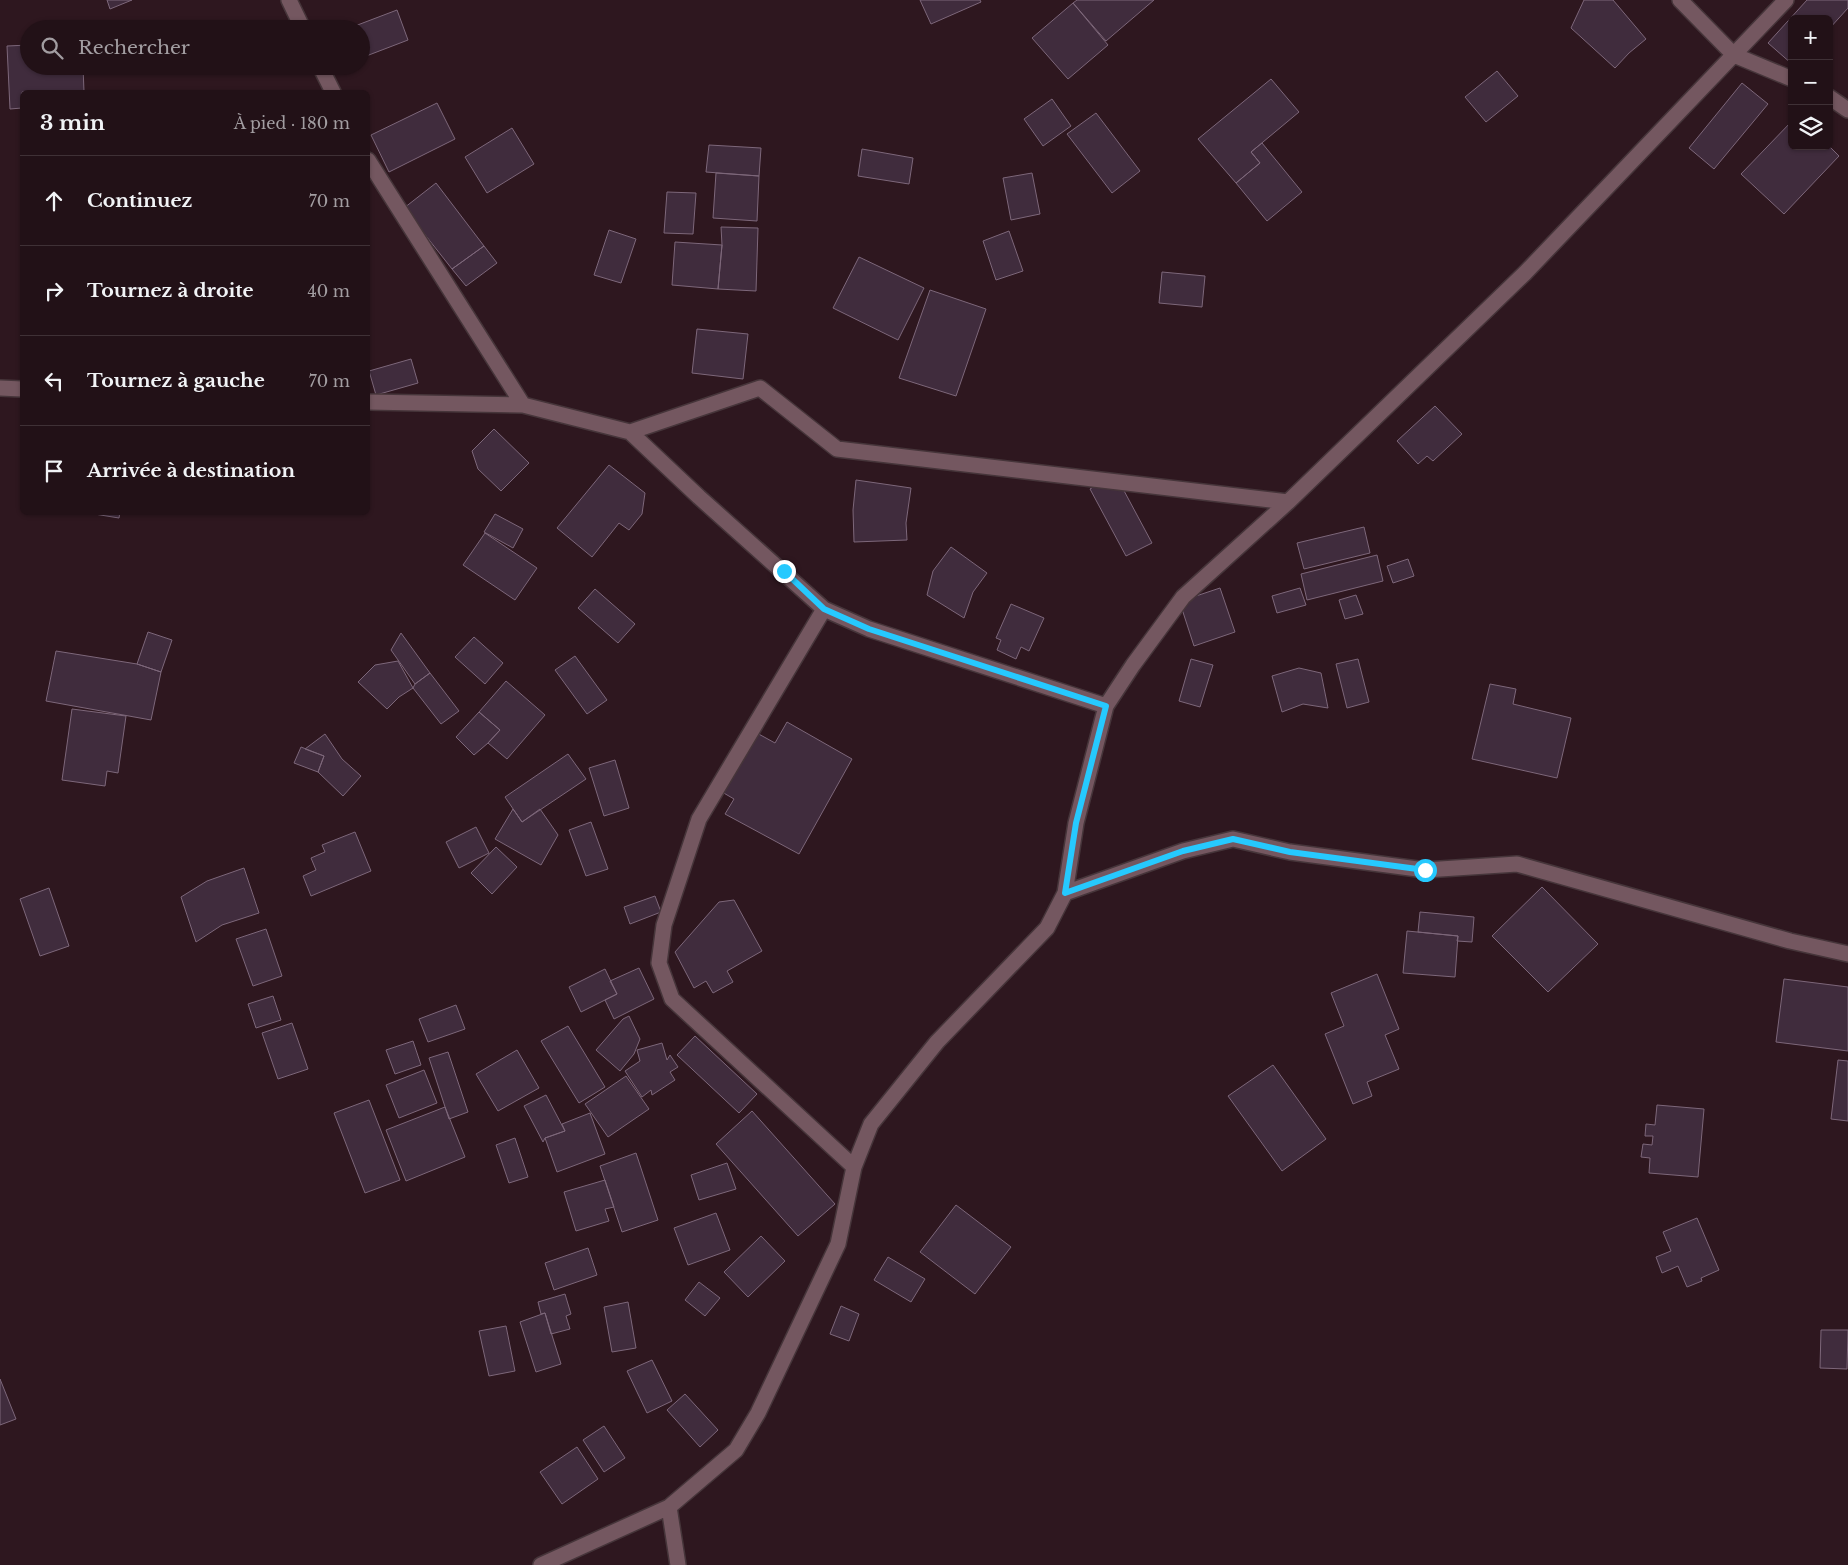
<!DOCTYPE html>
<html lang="fr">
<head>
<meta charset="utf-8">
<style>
	body { margin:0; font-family:"Libre Baskerville",serif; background:#2a1a20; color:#f1f3f6 }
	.controls { position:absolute; right:15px; top:15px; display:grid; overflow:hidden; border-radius:8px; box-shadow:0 1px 4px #0004 }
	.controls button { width:45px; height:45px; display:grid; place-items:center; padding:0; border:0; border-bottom:1px solid #3f3136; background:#221117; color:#f1f3f6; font:25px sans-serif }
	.stop { position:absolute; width:15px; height:15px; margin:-11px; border:4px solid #26c9fe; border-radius:50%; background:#fff }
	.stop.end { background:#26c9fe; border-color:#fff; box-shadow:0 1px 5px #0008 }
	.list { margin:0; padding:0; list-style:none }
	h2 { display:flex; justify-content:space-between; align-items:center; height:65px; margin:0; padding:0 20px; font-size:21px }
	h2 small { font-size:16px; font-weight:400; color:#a29da1 }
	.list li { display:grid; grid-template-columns:32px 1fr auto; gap:15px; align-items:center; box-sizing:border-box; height:90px; padding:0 20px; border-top:1px solid #3f3136 }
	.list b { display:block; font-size:19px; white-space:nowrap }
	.list em { font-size:16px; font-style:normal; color:#a29da1 }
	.icon { flex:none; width:28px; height:28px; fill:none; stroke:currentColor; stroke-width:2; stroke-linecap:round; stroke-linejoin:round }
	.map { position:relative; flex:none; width:1848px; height:1565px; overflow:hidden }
	.search { position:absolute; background:#221117; box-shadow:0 1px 4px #0004; left:20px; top:20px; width:350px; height:55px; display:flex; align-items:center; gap:12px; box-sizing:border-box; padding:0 18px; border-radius:28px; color:#a29da1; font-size:19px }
	.panel { position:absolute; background:#221117; box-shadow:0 1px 4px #0004; left:20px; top:90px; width:350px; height:425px; border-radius:8px }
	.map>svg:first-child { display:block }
	.building { fill:#402c3d; stroke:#7d677a }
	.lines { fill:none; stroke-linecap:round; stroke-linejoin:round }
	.minor-casing { stroke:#46353a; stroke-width:18 }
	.minor { stroke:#745760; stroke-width:15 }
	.route { stroke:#26c9fe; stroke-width:6 }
</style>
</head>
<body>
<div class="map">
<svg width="1848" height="1565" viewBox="0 0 1848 1565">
	<rect width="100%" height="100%" fill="#2e171f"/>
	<path class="building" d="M107,0h25l-22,9z
		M920,0h60l1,2 -50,22z
		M1077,0h77l-48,41 -33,-38z
		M1584,0h29l33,39 -17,14 -14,15 -44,-40z
		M1807,0h41v8l-19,21v-10h-37v45l-24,-21z
		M1073,3l35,42 -40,34 -36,-41z
		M397,10l11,30 -47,18v-29h-14z
		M29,45v21h54l1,26h-62v16l-12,1 -3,-63z
		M1497,71l21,25 -32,26 -21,-25z
		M1271,79l28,33 -48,40 9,11 -24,20 -38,-44z
		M1742,83l26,21 -54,65 -25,-21z
		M1052,99l19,27 -28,20 -19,-27z
		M437,103l18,36 -66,33 -18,-37z
		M1096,113l44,58 -28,22 -45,-59z
		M1792,121v25h37l10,10 -55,58 -43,-40z
		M512,128l22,36 -47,29 -22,-36z
		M1262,143l40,49 -35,29 -31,-38 24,-20 -9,-11z
		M709,145l52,3 -2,28 -53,-4z
		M862,149l51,9 -4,26 -51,-8z
		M716,173l43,3 -2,45 -44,-3z
		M1032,173l8,41 -29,6 -8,-42z
		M436,183l48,63 -32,23 -48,-61z
		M667,192l29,1 -3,41 -29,-1z
		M721,227l37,1 -2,63 -38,-2 4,-44z
		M609,230l27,9 -15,44 -27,-8z
		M1009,231l14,40 -27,9 -13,-39z
		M675,242l47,3 -4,44 -46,-4z
		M484,246l13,17 -31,23 -14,-17z
		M859,257l65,31 -26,52 -65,-32z
		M1162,272l43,4 -3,31 -43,-4z
		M930,290l56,19 -30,87 -57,-18z
		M697,329l51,5 -5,45 -51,-6z
		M411,359l7,24 -42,12 -7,-24z
		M1435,406l27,28 -29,27 -6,-5 -9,8 -21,-23z
		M494,429l35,34 -28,28 -23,-22 -6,-18z
		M609,465l36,28 -3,21 -13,16 -10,-7 -27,34 -35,-29z
		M856,480l55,8 -5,35 1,17 -53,2 -1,-32z
		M1105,480l17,7 30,56 -26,13 -36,-67z
		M82,512h38l-1,6z
		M495,514l28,15 -10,19 -29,-16z
		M1364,527l6,26 -66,16 -7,-26z
		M485,533l52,35 -22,32 -52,-35z
		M951,547l36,26 -14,19 -9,26 -37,-23 6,-24z
		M1377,555l6,26 -76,19 -6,-26z
		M1408,559l6,17 -21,7 -6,-17z
		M1220,588l15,44 -41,14 -13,-40 9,-8z
		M1300,588l6,17 -29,8 -5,-17z
		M595,589l40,35 -17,19 -40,-35z
		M1356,595l7,19 -18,5 -6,-19z
		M1011,604l33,14 -15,33 -8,-4 -5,12 -19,-9 4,-10 -5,-2z
		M148,632l24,8 -11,32 -24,-8z
		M401,633l29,40 -15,11 -24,-34z
		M474,637l29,26 -18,21 -30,-27z
		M56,651l81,13 24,8 -10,48 -105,-19z
		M575,656l32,44 -20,14 -32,-44z
		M1191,659l22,6 -13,42 -21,-6z
		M1358,659l11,43 -22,6 -11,-44z
		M398,661l15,27 -14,9 -12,12 -29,-27 17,-17z
		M1299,668l22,5 7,35 -25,-4 -21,8 -10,-36z
		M430,673l29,38 -18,13 -28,-36 2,-4z
		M506,681l39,34 -38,44 -19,-16 12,-13 -21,-18z
		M1490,684l26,5 -3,15 58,14 -14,60 -85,-19z
		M72,709l54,7 -8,57 -11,-2 -2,15 -43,-6z
		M479,712l21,18 -12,13 -14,12 -18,-18z
		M787,722l65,37 -53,95 -74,-40 9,-15 -12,-7 33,-60 20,11z
		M325,734l17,25 19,17 -18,20 -25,-24 6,-16 -19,-7z
		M301,747l23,9 -6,16 -24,-9z
		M568,754l18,25 -64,43 -17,-25z
		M615,760l14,48 -25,8 -15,-48z
		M513,809l9,13 18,-13 18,26 -17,30 -46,-26z
		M591,822l17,47 -22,7 -17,-46z
		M476,827l13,26 -30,15 -13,-26z
		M355,832l16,39 -60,25 -8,-20 13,-6 -5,-12 14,-6 -3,-7z
		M496,847l21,20 -25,27 -21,-21z
		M244,868l15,45 -37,12 -26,17 -15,-45 26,-16z
		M1542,887l56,57 -50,48 -56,-56z
		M49,888l20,58 -29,10 -20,-57z
		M655,896l6,16 -31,12 -6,-17z
		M734,900l28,51 -35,20 6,11 -20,11 -7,-12 -12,7 -19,-36 44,-50z
		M1420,912l54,5 -2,25 -15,-1 1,-5 -40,-4z
		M266,929l16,47 -29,10 -17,-47z
		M1407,931l51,5 -3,41 -52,-4z
		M639,968l15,31 -40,20 -9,-19 12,-6 -7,-13z
		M605,969l12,25 -36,18 -12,-25z
		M1377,974l22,55 -14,6 14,34 -32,13 5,14 -19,8 -28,-70 19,-8 -13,-33z
		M1784,979l64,8v64l-72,-9z
		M273,996l8,24 -25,8 -8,-24z
		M456,1005l9,24 -37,13 -9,-23z
		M629,1016l11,23 -6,15 -14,17 -24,-21 27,-31z
		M292,1023l16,46 -30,10 -16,-46z
		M568,1026l37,61 -26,16 -38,-62z
		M695,1036l62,58 -18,19 -62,-58z
		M413,1041l8,24 -26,9 -9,-24z
		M662,1043l5,17 3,-5 8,12 -8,5 5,8 -23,15 -1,-5 -9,7 -17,-26 15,-10 -3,-11z
		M517,1050l22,38 -41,23 -22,-37z
		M448,1052l20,60 -19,7 -20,-61z
		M1838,1060l10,1v60l-17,-2z
		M1273,1065l53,74 -44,32 -54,-75z
		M424,1070l13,33 -38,15 -13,-33z
		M626,1076l23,33 -41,28 -23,-33z
		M546,1095l19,36 -20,7 -2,4 -19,-36z
		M369,1100l31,80 -35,13 -31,-80z
		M1657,1105l47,4 -6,68 -49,-4 1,-15 -9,-1 2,-13 9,1 1,-9h-8l1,-12 9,1z
		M445,1107l20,50 -59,24 -20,-51z
		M752,1111l83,93 -37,32 -82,-92z
		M590,1113l15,41 -48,18 -12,-34 20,-7 -3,-7z
		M515,1138l13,39 -19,6 -13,-38z
		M636,1153l22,67 -36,12 -22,-66z
		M727,1163l9,26 -37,11 -8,-25z
		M605,1180l9,27 -9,2 4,12 -33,10 -12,-39z
		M956,1205l55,42 -36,47 -55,-42z
		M716,1213l14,37 -42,15 -14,-37z
		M1697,1218l22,52 -18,8 1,3 -15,6 -9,-21 -16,7 -6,-16 15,-6 -8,-19z
		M761,1236l24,25 -37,36 -24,-25z
		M588,1248l9,27 -43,15 -9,-27z
		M888,1257l37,22 -14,23 -37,-22z
		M699,1282l21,16 -15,18 -20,-16z
		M565,1294l6,20 -5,2 4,13 -19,5 -6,-21 -4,1 -3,-12z
		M628,1302l8,46 -24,4 -8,-45z
		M841,1306l18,8 -10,27 -19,-7z
		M545,1313l16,51 -25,8 -16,-50z
		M506,1326l9,45 -26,5 -10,-45z
		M1821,1330h27l-1,39 -27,-1z
		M652,1360l20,41 -25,12 -20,-42z
		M0,1379l16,40 -16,6z
		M685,1394l33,36 -18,17 -33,-37z
		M604,1426l21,32 -21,14 -21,-32z
		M577,1447l21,32 -36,25 -22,-32z"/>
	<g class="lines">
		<defs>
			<path id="minor" d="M289,0l14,29
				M1680,0l54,55 58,24
				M320,66l13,26
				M1829,97l19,13
				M368,160l155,245
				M0,388l22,1
				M368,402l155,3 107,27 69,65 125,112 45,20 237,77
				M630,432l130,-44 77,61 451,53
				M824,609l-125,210 -35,106 -5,38 13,36 182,168
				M1065,893l118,-42 50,-12 57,13 135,18 92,-6 273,77 58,13
				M669,1507l9,58
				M541,1565l128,-58 67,-57 22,-37 80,-169 16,-77 17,-43 66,-82 110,-114 18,-35 11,-70 30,-117 27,-41 50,-68 105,-95 237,-229 261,-273"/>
		</defs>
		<use href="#minor" class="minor-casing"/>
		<use href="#minor" class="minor"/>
	</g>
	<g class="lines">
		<path class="route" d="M784,571l40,38 45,20 237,77 -30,117 -11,70 118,-42 50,-12 57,13 135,18"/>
	</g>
</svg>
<div class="controls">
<button>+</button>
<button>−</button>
<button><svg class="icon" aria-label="layers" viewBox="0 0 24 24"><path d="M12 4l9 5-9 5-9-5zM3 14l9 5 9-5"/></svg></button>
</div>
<div class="stop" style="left:1425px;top:870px"></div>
<div class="stop end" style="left:784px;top:571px"></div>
<div class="search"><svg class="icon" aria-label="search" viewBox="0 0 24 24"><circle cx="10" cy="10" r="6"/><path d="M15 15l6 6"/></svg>Rechercher</div>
<section class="panel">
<h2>3 min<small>À pied · 180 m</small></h2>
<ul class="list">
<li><svg class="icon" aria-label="ahead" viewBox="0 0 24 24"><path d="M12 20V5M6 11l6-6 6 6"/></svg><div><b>Continuez</b></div><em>70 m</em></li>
<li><svg class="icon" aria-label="right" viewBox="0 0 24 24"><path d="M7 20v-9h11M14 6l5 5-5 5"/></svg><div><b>Tournez à droite</b></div><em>40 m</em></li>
<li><svg class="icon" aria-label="left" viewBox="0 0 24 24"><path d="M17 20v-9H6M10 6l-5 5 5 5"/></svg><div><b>Tournez à gauche</b></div><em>70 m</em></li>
<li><svg class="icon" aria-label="arrive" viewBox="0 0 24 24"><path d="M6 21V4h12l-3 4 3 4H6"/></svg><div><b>Arrivée à destination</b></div></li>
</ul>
</section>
</div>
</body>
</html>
